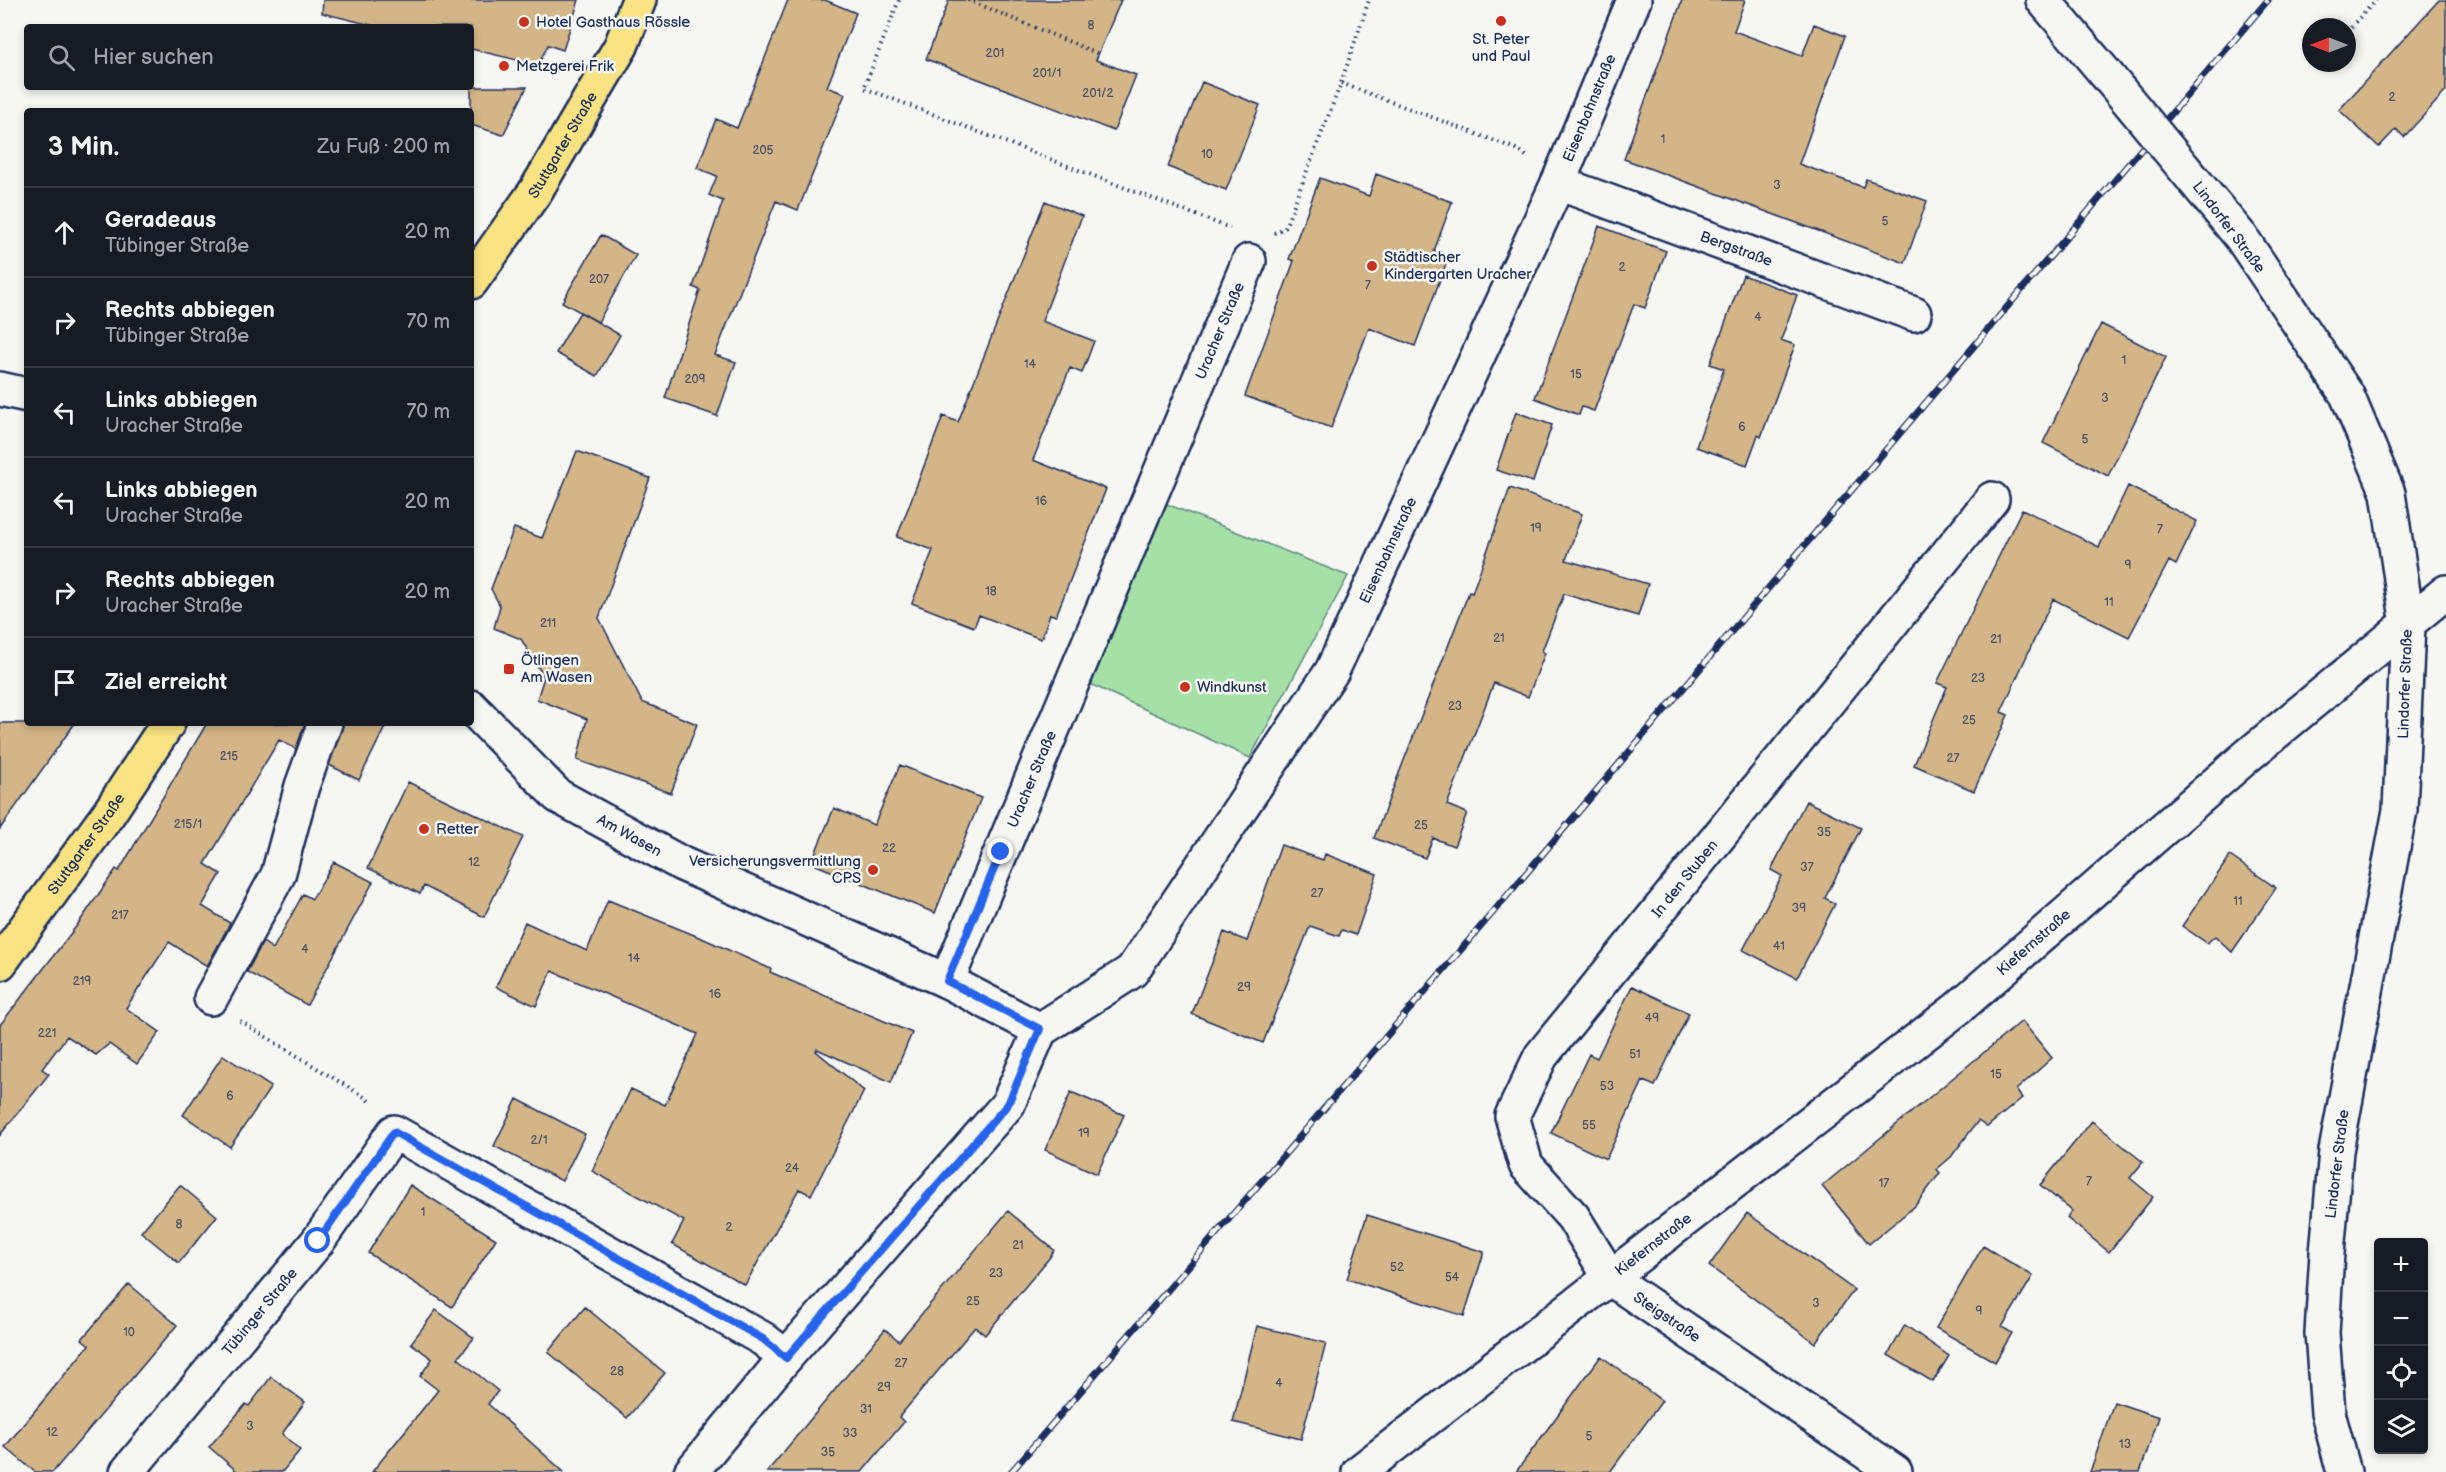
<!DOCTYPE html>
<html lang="de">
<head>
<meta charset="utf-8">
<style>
	body { margin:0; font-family:"Balsamiq Sans",sans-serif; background:#20242c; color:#f1f3f6 }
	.controls { position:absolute; right:18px; bottom:18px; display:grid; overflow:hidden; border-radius:6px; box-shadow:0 3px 9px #0003 }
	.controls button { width:54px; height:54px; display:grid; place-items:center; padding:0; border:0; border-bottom:2px solid #363941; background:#171b24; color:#f1f3f6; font:30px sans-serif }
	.compass { position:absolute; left:2302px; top:18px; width:54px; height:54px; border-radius:50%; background:#171b24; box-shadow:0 3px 9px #0003; rotate:270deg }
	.stop { position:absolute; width:18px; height:18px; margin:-14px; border:4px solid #2563eb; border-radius:50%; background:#fff }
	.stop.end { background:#2563eb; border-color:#fff; box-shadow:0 2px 6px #0008 }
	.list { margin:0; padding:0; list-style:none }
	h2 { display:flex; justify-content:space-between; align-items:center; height:78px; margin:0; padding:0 24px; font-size:26px }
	h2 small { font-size:20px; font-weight:400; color:#9ea1a6 }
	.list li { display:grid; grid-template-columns:39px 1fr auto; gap:18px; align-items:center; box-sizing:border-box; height:90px; padding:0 24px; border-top:2px solid #363941 }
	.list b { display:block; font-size:22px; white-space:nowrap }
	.list p { margin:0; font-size:20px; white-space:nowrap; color:#9ea1a6 }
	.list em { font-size:20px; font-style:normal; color:#9ea1a6 }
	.icon { flex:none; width:33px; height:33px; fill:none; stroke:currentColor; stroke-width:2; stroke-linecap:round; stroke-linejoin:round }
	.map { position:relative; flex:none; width:2446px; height:1472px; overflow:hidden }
	.search { position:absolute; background:#171b24; box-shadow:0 3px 9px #0003; left:24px; top:24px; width:450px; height:66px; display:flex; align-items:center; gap:15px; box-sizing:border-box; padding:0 21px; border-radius:6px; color:#9ea1a6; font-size:22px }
	.panel { position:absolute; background:#171b24; box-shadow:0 3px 9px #0003; left:24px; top:108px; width:450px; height:618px; border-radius:6px }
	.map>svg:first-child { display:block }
	.green { fill:#a5e1a6; stroke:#608882; stroke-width:1.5 }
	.building { fill:#d3b587; stroke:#1b2f5e; stroke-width:1.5 }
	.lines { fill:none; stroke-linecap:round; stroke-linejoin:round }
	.minor-casing { stroke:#1b2f5e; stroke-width:38 }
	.major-casing { stroke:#1b2f5e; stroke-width:38 }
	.path { stroke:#1b2f5e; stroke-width:4; stroke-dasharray:1.5 4.5; stroke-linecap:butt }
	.minor { stroke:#f6f6f2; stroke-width:33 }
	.major { stroke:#f8e281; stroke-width:33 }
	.rail-casing { stroke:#1b2f5e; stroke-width:7 }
	.rail { stroke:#f6f6f2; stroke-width:4.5; stroke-dasharray:14; stroke-linecap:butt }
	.minor-bridge-casing { stroke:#1b2f5e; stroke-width:38; stroke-linecap:butt }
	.minor-bridge { stroke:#f6f6f2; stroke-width:33 }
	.route { stroke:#2563eb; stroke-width:8 }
	.poi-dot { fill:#c8321e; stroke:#f6f6f2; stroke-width:2 }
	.labels { text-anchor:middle; stroke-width:5; stroke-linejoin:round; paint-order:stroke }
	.number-label { font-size:12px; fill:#495068 }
	.poi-label { font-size:15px; fill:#1b2f5e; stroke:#f6f6f2; text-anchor:start }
	.street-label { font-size:15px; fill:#1b2f5e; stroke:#f6f6f2 }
</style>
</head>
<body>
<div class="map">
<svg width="2446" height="1472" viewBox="0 0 2446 1472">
	<rect width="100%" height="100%" fill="#f6f6f2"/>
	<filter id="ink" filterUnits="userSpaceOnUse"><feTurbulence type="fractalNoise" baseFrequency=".0167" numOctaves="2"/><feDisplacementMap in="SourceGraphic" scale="12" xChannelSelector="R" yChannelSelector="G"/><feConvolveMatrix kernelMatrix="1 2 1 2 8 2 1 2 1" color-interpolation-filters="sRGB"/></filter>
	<g filter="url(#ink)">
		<path class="green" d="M1159,501l189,75 -98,182 -164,-76z"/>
		<path class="building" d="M323,0h256l-16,50 -15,-5 -10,20 -67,-16v-22h-92l-57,-14z
			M788,0h37l31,13 -29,74 18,7 -47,116 -22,-9 -61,154 21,7 -19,54 -52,-18 35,-108 -7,-3 30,-86 -14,-6 8,-19 -20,-8 19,-49 21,9z
			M949,0h172l-25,60 40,15 -22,56 -188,-72z
			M1682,0h63l-11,31 68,25 12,-32 31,12 -46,128 64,23 3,-8 61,22 -22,62 -281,-104z
			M2439,0h7v91l-42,46 -8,-8 -17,18 -40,-37z
			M1202,82l58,23 -34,85 -58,-23z
			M471,87h56l-24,48 -32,-10z
			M1376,174l76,28 -18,49 15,5 -34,90 -46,-18 -38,100 -86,-32 49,-135 -5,-2 31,-81 49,18z
			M1045,201l37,15 -40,105 52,20 -12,32 -12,-5 -37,92 73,29 -50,127 -6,-2 -9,25 -62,-24 -5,12 -62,-24 21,-53 -36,-13 46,-121 15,6z
			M1599,226l67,25 -21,57 -11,-4 -40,107 -12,-4 -3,8 -44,-17z
			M601,235l35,20 -38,67 -36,-20z
			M1743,275l54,20 -16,45 14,5 -34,92 -3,-2 -11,30 -51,-18 28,-78 -14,-5z
			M580,312l40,23 -23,41 -41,-23z
			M2101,324l65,33 -58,119 -65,-33z
			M1516,412l36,13 -19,57 -37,-12z
			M577,451l73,27 -51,140 43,84 55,22 -26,69 -94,-33 10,-41 -50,-20 7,-22 -23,-38 -27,-11 6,-22 -9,-17 23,-61 28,10z
			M2128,486l69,35 -21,44 -7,-4 -40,76 -76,-38 -52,113 7,3 -34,76 -60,-26 33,-78 -10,-4 85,-174 77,38z
			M1510,488l72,26 -16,46 82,24 -10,32 -74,-22 -22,57 3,2 -17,44 -34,-14 -47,122 20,8 -13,33 -21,-8 -8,20 -51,-20 95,-246 3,1z
			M0,723h75l-75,106z
			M207,723h98l-9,26 -17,-9 -74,124 16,10 -19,32 28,17 -23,43 -38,-24 -43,66 34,24 -23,32 -28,-20 -13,11 -29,-19 -25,33 7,5 -49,61v-110l78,-101 38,-55 3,2z
			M343,723h44l-28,57 -30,-15z
			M900,765l81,33 -46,115 -124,-50 23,-55 40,17z
			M408,782l115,55 -39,80 -60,-31 -4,8 -52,-26z
			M1806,801l55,27 -36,70 10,6 -38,74 -54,-28 39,-74 -11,-6z
			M1281,845l42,15 2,-6 52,20 -21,61 -14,-5 -3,6 -29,-10 -47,117 -71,-29 32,-82 23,9z
			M2230,856l46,32 -44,64 -17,-16 -8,7 -25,-17z
			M334,862l39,20 -66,123 -60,-33 16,-30 10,7 30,-55 9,5z
			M608,900l96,39 67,30 -1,3 142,61 -21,49 -74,-33 -1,2 48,40 -53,104 -12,-6 -54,96 -73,-41 12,-23 -92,-50 39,-82 34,16 33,-71 -146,-63 -16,35 -40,-19 29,-65 62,29z
			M1632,986l57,27 -34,73 -12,-5 -37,78 -55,-26 38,-79 8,4z
			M2022,1021l30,37 -36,32 6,8 -35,29 -9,-6 -27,36 -14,12 3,4 -25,33 -46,38 -47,-58z
			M223,1055l48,32 -41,60 -47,-32z
			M1071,1092l53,23 -27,59 -52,-24z
			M517,1099l68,35 -23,47 -68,-35z
			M2092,1121l51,41 -13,16 23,19 -44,55 -42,-34 5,-7 -32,-26z
			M180,1185l37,31 -38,47 -38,-31z
			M410,1185l86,54 -44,68 -84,-54z
			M1008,1211l46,39 -4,7 -65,78 -10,-8 -76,90 5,5 -42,50h-95l118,-143 14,12z
			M1747,1213l107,77 -39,53 -106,-77z
			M1367,1215l117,37 -20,64 -117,-37z
			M1983,1246l50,30 -31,51 10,6 -17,29 -59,-34z
			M129,1284l48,41 -124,147h-18l-30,-25 84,-102 -7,-6z
			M585,1307l80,66 -38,45 -79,-66z
			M436,1310l38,28 -16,20 40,33 -10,13 76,68h-192l66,-82 -18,-14 12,-17 -21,-16z
			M1905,1325l44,31 -16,26 -45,-27z
			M1257,1326l69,17 -25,96 -68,-17z
			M1601,1356l61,45 -52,71h-94z
			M271,1377l34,25 -23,32 18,16 -18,22h-44l-29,-25 37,-43 3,2z
			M2114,1402l45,15 -19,55h-50z"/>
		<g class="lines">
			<defs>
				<g id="minor">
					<path d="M2043,0l63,74"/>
					<path id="s1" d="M1558,183l356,131"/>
					<path d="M2241,237l106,158 41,98 20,132 -8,185 -64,341 -9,102 -5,80 6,80 16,59"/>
					<path d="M0,389l27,6"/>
					<path id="s2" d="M471,707l87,89 124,68 265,117 93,49"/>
					<path id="s3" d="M947,981l302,-720"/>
					<path d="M211,998l67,-123 24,-89 23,-63"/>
					<path id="s4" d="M1040,1030l92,-59 200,-300 226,-488 76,-183"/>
					<path id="s5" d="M127,1472l191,-231 76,-109 369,207 23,18"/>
					<path d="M691,1472l95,-115 222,-253 32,-74"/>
					<path id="s6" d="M1359,1472l598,-463 289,-252 200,-165"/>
					<path id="s7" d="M1895,1472l-284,-193 -38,-62 -47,-52 -14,-49 29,-60 451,-557"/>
				</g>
				<g id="major">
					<path id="s8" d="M471,282l64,-90 86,-146 18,-46"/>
					<path id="s9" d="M0,963l109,-150 59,-90"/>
				</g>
			</defs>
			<use href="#minor" class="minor-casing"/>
			<use href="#major" class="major-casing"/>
			<path class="path" d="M899,0l-35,88 366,140
				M968,0l131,54
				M2347,31l29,-31
				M1341,83l178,67 7,6
				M1274,233l11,-5 56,-145 28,-83
				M240,1021l126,77 5,5"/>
			<use href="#minor" class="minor"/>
			<use href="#major" class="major"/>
			<defs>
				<path id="rail" d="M1011,1472l472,-548 785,-924"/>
			</defs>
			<use href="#rail" class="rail-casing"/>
			<use href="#rail" class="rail"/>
			<defs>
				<path id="minor-bridge" d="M2106,74l135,163"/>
			</defs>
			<use href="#minor-bridge" class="minor-bridge-casing"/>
			<use href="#minor-bridge" class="minor-bridge"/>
		</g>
	</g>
	<g class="lines" filter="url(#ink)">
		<path class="route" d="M318,1241l76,-109 369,207 23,19 222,-254 32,-75 -93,-48 54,-129"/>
	</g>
	<g class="poi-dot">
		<circle cx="1501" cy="21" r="6"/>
		<circle cx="524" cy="22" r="6"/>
		<circle cx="504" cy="66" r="6"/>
		<circle cx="1372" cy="266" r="6"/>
		<rect x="503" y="663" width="12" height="12" rx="3"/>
		<circle cx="1185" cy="687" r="6"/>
		<circle cx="424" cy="829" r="6"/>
		<circle cx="873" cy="870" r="6"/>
	</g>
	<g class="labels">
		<g class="number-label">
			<text x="1091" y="29">8</text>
			<text x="995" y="57">201</text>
			<text x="1047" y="77">201/1</text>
			<text x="1098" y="97">201/2</text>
			<text x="2392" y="101">2</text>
			<text x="1663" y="143">1</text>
			<text x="763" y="154">205</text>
			<text x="1207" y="158">10</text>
			<text x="1777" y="189">3</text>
			<text x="1885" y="225">5</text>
			<text x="1622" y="271">2</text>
			<text x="599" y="283">207</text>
			<text x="1368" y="289">7</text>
			<text x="1758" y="321">4</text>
			<text x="2124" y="364">1</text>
			<text x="1030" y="368">14</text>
			<text x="1576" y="378">15</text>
			<text x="695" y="383">209</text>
			<text x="2105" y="402">3</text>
			<text x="1742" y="431">6</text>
			<text x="2085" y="443">5</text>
			<text x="1041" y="505">16</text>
			<text x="1536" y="532">19</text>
			<text x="2160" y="533">7</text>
			<text x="2128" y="569">9</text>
			<text x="991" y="595">18</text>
			<text x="2109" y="606">11</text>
			<text x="548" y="627">211</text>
			<text x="1499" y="642">21</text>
			<text x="1996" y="643">21</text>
			<text x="1978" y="682">23</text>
			<text x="1455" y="710">23</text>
			<text x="1969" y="724">25</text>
			<text x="229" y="760">215</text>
			<text x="1953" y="762">27</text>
			<text x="188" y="828">215/1</text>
			<text x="1421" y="829">25</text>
			<text x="1824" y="836">35</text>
			<text x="889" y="852">22</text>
			<text x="474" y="866">12</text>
			<text x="1807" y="871">37</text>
			<text x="1317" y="897">27</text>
			<text x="2238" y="905">11</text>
			<text x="1799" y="912">39</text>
			<text x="120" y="919">217</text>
			<text x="1779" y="950">41</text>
			<text x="305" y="953">4</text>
			<text x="634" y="962">14</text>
			<text x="82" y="985">219</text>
			<text x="1244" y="991">29</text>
			<text x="715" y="998">16</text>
			<text x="1652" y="1022">49</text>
			<text x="47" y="1037">221</text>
			<text x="1635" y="1058">51</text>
			<text x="1996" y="1078">15</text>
			<text x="1607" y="1090">53</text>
			<text x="230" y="1100">6</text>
			<text x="1589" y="1129">55</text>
			<text x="1084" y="1137">19</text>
			<text x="539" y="1144">2/1</text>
			<text x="792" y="1172">24</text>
			<text x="2089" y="1185">7</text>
			<text x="1884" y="1187">17</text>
			<text x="423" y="1216">1</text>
			<text x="179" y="1228">8</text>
			<text x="729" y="1231">2</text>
			<text x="1018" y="1249">21</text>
			<text x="1397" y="1271">52</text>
			<text x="996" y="1277">23</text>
			<text x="1452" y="1281">54</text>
			<text x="973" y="1305">25</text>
			<text x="1816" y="1307">3</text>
			<text x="1979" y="1315">9</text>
			<text x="129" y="1336">10</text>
			<text x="901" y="1367">27</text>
			<text x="617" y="1375">28</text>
			<text x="1279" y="1387">4</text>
			<text x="884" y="1391">29</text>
			<text x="866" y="1413">31</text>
			<text x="250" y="1430">3</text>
			<text x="52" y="1436">12</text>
			<text x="850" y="1437">33</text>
			<text x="1589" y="1440">5</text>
			<text x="2125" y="1448">13</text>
			<text x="828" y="1456">35</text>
		</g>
		<g class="poi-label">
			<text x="536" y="27">Hotel Gasthaus Rössle</text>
			<text x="1501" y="44" text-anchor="middle">St. Peter<tspan x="1501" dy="17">und Paul</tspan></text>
			<text x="516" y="71">Metzgerei Frik</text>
			<text x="1384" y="262">Städtischer<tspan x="1384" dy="17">Kindergarten Uracher</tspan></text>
			<text x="521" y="665">Ötlingen<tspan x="521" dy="17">Am Wasen</tspan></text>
			<text x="1197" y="692">Windkunst</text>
			<text x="436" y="834">Retter</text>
			<text x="861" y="866" text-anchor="end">Versicherungsvermittlung<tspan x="861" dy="17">CPS</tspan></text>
		</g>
		<g class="street-label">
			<text dy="5" stroke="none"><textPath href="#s4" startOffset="1089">Eisenbahnstraße</textPath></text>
			<text dy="5" stroke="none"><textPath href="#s8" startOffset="165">Stuttgarter Straße</textPath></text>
			<text transform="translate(2229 227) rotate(53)" y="5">Lindorfer Straße</text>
			<text dy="5" stroke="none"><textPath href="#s1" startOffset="190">Bergstraße</textPath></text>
			<text dy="5" stroke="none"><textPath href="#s3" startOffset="705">Uracher Straße</textPath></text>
			<text dy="5" stroke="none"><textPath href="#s4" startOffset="603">Eisenbahnstraße</textPath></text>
			<text transform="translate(2405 684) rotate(-88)" y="5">Lindorfer Straße</text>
			<text dy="5" stroke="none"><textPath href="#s3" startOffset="219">Uracher Straße</textPath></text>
			<text dy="5" stroke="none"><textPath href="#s2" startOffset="206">Am Wasen</textPath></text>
			<text dy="5" stroke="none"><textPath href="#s9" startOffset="147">Stuttgarter Straße</textPath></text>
			<text dy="5" stroke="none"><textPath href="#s7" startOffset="832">In den Stuben</textPath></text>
			<text dy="5" stroke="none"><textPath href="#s6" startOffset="858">Kiefernstraße</textPath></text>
			<text transform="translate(2337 1164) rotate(-83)" y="5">Lindorfer Straße</text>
			<text dy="5" stroke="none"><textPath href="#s6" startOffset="372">Kiefernstraße</textPath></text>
			<text dy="5" stroke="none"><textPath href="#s5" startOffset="208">Tübinger Straße</textPath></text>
			<text transform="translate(1667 1317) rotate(34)" y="5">Steigstraße</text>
		</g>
	</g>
</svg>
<div class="controls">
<button>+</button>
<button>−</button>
<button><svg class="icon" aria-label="locate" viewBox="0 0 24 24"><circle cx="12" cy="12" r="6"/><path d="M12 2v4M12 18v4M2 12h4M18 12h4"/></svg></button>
<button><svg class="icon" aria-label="layers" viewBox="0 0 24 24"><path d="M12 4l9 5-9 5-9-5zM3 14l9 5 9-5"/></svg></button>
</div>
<svg class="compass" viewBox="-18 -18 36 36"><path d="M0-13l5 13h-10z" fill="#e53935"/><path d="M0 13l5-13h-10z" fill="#9ea1a6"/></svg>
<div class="stop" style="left:318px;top:1241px"></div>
<div class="stop end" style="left:1001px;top:852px"></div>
<div class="search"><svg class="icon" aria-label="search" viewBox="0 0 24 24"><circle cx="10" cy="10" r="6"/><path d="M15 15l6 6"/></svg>Hier suchen</div>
<section class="panel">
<h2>3 Min.<small>Zu Fuß · 200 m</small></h2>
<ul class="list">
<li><svg class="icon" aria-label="ahead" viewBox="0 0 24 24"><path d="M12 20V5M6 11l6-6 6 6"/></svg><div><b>Geradeaus</b><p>Tübinger Straße</p></div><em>20 m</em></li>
<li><svg class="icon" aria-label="right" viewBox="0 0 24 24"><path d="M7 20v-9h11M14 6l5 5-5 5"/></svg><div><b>Rechts abbiegen</b><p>Tübinger Straße</p></div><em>70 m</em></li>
<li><svg class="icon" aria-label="left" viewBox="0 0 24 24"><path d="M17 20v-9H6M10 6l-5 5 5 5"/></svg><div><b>Links abbiegen</b><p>Uracher Straße</p></div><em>70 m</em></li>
<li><svg class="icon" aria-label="left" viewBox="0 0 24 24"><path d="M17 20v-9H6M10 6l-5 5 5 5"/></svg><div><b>Links abbiegen</b><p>Uracher Straße</p></div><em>20 m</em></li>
<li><svg class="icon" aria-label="right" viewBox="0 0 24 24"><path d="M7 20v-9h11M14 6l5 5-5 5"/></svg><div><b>Rechts abbiegen</b><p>Uracher Straße</p></div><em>20 m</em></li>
<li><svg class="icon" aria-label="arrive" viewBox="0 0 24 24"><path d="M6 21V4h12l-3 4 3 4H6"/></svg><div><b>Ziel erreicht</b></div></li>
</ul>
</section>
</div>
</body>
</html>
